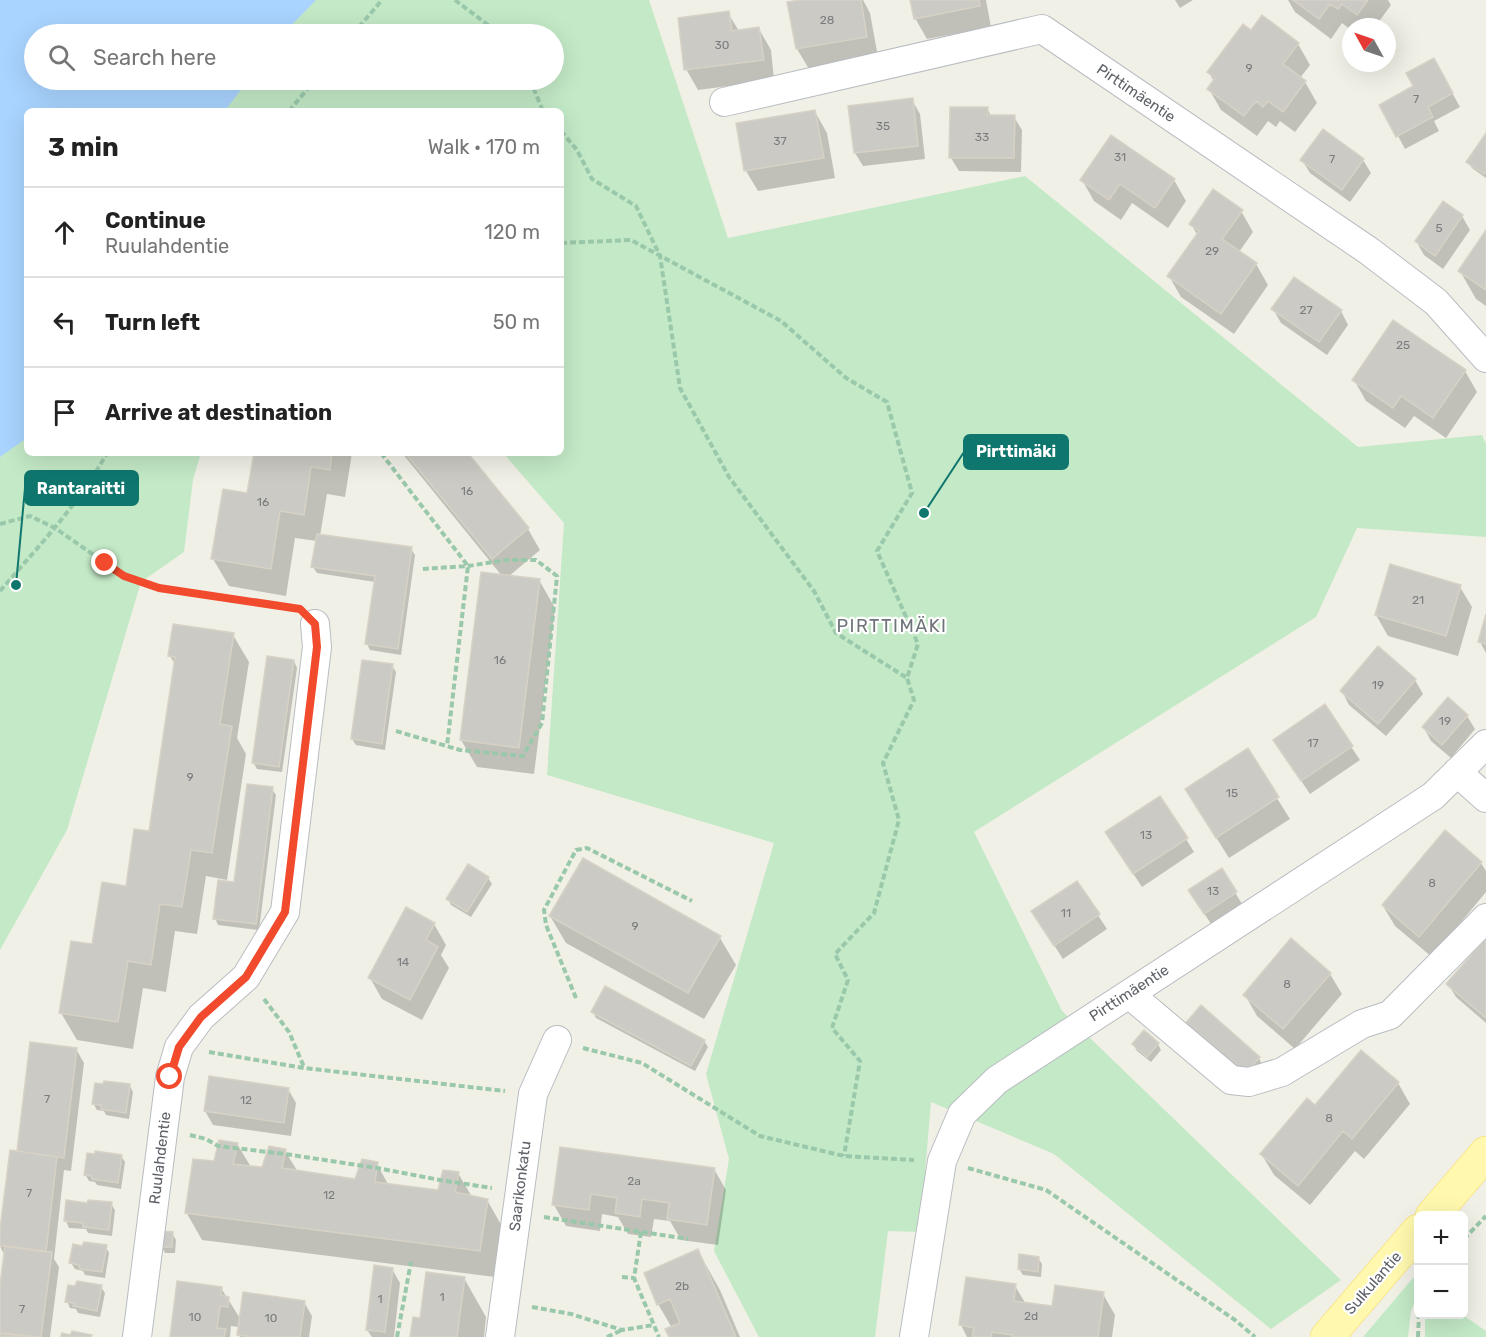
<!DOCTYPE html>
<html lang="en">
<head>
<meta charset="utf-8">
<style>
	body { margin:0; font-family:Rubik,sans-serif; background:#f6f6f6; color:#222 }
	.controls { position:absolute; right:18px; bottom:18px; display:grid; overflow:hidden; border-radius:9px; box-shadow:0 6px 24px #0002 }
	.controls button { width:54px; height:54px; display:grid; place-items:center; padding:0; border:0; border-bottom:2px solid #e0e0e0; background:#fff; color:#222; font:30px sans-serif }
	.compass { position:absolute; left:1342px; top:18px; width:54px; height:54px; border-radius:50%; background:#fff; box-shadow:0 6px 24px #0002; rotate:310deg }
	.stop { position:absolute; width:18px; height:18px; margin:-14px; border:4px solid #f24a2c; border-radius:50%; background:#fff }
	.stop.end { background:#f24a2c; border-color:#fff; box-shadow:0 2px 6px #0008 }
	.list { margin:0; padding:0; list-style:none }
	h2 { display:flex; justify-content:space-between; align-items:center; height:78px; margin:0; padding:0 24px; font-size:26px }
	h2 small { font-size:20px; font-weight:400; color:#767676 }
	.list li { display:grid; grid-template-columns:39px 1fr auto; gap:18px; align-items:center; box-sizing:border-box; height:90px; padding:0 24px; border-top:2px solid #e0e0e0 }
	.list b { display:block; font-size:22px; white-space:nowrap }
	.list p { margin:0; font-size:20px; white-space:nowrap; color:#767676 }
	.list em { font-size:20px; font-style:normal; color:#767676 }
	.icon { flex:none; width:33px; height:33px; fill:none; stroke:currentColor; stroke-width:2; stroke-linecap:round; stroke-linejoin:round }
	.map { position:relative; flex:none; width:1486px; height:1337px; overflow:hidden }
	.search { position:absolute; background:#fff; box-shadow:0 6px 24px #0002; left:24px; top:24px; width:540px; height:66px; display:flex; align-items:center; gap:15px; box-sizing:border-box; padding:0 21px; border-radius:33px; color:#767676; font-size:22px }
	.panel { position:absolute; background:#fff; box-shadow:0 6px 24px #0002; left:24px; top:108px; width:540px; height:348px; border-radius:9px }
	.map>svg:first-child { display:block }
	.green { fill:#c3e9c6 }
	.water { fill:#a9d4ff }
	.shadow { fill:#0003 }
	.building { fill:#cccac4; stroke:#d7d2c5; stroke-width:1.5 }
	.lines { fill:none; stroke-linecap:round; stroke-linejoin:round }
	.minor-casing { stroke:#b9bcc1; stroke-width:30 }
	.major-casing { stroke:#f9d759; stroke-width:34 }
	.path { stroke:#9ac8ab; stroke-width:4; stroke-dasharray:6 3; stroke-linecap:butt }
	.minor { stroke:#fff; stroke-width:28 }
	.major { stroke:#fff8ae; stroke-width:33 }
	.route { stroke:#f24a2c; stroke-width:8 }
	.labels { text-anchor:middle; stroke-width:4.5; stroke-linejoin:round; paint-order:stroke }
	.number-label { font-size:12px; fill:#7a7c7f }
	.street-label { font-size:15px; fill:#5e6268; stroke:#fff }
	.quarter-label { font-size:18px; letter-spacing:1.5px; fill:#6f747a; stroke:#fff }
	.leader { fill:none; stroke:#0f766e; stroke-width:2 }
	.callout-dot { fill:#0f766e; stroke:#fff; stroke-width:2 }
	.callout { fill:#0f766e; stroke:#0f766e; stroke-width:2 }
	.callout-label { font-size:16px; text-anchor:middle; font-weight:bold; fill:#fff }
</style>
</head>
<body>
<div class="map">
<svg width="1486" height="1337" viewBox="0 0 1486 1337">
	<rect width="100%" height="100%" fill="#f1f0e7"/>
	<path class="green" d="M132,0h517l79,238 297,-62 333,271 124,-12 4,9v93l-129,-9 -41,89 -342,215 88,179 279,269 -70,49 -217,-175 -123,-52 -11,130 -32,-1 -13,106h-116l-45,-86 15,-92 -23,-85 68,-231 -227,-68 17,-252 -61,-70h58v-342h-505l20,-31h478v-46h-449z
		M27,160v293h174l-8,27 -9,72 -43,30 -74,248 -67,120v-646z
		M1418,1272v23l-7,16 -3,26h-45z
		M1427,1315h36l23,16v6h-61v-19z"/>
	<path class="water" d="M0,0h316l-33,34h-249v46h214l-23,31h-198v327l-27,19z"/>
	<path class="shadow" d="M810,0h53l7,13 8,44 -69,12 -12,-20z
		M912,0h74l5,27 -64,12 -12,-21z
		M1175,0h18l-13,8z
		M1288,0h100l3,5 -16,22h-16l-5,-4 -4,6 -8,-6 -11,16 -36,-27z
		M728,13l11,18 20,-2 12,21 3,30 -76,10 -12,-21z
		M1298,44l12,21 -10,13 5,4 12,21 -22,29 -15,-11 -4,6 -8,-6 -11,15 -36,-26 -12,-21 5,-7 -5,-10z
		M1434,60l26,47 -26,14 5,10 -34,18 -7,-13 17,-49z
		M912,100l8,14 5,45 -62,7 -8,-13z
		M987,108l4,8 23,1 8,13 -1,42 -62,-1 -8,-13z
		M815,112l12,21 8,45 -77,13 -12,-20z
		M1486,136v42l-14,-10 -4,-6z
		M1302,160h61l8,13 -21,29 -40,-29z
		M1082,180h92l12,21 -18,27 -36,-25 -11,17 -27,-19z
		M1443,203l19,13 8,14 -27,39 -19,-14 -8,-14z
		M1241,211l12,21 -14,20 17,12 12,21 -34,49 -53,-37 -12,-21 29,-40 -7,-12z
		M1486,233v73l-10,-7 -16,-28z
		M1273,309l68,2 7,14 -21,30 -46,-32z
		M1465,371l12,21 -31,46 -32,-22 -9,12 -39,-27 -12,-21z
		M255,453h97l-7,44 -18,-3 -7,42 91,13 4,6 -14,100 -31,-5 -3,-6 8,-62 -58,-9 -4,-6 4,-26 -22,-3 -9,58 -57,-10 -16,-27 36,-64z
		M402,453h64l62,76 12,21 -32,27 31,3 16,28 -21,166 -57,-7 -16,-27 41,-164z
		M1460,587l12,20 -14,49 -70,-20 -12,-21z
		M1486,620v33l-6,-11z
		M233,635l16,27 -12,76 9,16 -19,126 -21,-4 -9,58 -22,-3 -9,61 -23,-4 -10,61 -56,-9 -16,-27 33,-68 33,-58 23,-54 26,-167 -6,-10z
		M294,661l3,7 -15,104 -25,-3 -4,-7z
		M392,666l4,6 -11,78 -29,-5 -4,-6z
		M1415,680l8,14 -37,42 -37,-31 -7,-14z
		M1324,706l36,54 -50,34 -27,-40z
		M1467,716l8,13 -24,29 -20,-17 -7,-13z
		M1247,750l43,69 -61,39 -30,-48z
		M272,789l4,6 -17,135 -41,-5 -3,-7 21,-34z
		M1186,839l8,13 -52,35 -27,-41z
		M1481,863l5,8v21l-54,65 -37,-31 -12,-20z
		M1221,870l23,37 -31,20 -15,-23z
		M488,878l4,6 -21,33 -20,-12 -3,-6z
		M1077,883l30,46 -44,30 -22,-34z
		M406,909l28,15 12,21 -5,10 8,13 -27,52 -40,-21 -12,-21z
		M550,916l170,22 16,27 -32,54 -138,-76z
		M1486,940v83l-30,-26 -8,-13z
		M1330,974l12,20 -47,55 -38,-33 -12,-21z
		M593,1012l111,29 4,6 -13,24 -99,-53z
		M1189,1031l70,27 3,7 -15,17z
		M31,1044l45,5 8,14 -13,108 -7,-1 -10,89 5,8 -9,70h-50v-41l5,-40 -5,-10v-4l18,-90z
		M1133,1044h25l3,6 -10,12 -14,-11z
		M1398,1083l12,21 -46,55 -9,-8 -45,54 -36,-30 -12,-20 53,-48z
		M104,1086h26l3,6 -4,27 -23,-4 -2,-4 -7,-1 -4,-7z
		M288,1089l8,14 -5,33 -78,-11 -8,-14z
		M237,1144l14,23 12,2 22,-18 13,21 58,9 21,-17 12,22 50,6 19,-19 14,24 15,3 16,28 -8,49 -293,-37 -16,-28 29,-49z
		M562,1149l152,20 12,21 -8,55 -37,-5 -11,-19 -16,-2 -3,18 -23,-3 -10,-17 -16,-3 -2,17 -34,-5 -12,-21z
		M121,1156l4,6 -4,27 -24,-4 -2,-3 -6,-1 -4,-7z
		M111,1204l4,6 -3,26 -24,-3 -2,-4 -17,-1 -3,-7 23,-16z
		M172,1233l4,7 -1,13h-10l-3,-6z
		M106,1247l3,6 -4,25 -20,-3 -2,-4 -8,-2 -4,-6z
		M698,1251l22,39 20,47h-70l2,-9 -14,-24z
		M1038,1258l4,6 -1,13 -18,-2 -4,-6z
		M392,1269l8,14 -6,54h-22l-5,-7z
		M464,1278l22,39 -2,20h-72z
		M1015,1286l11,18 27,4 50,-14 12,21 -3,22h-145l-6,-12z
		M101,1287l4,6 -5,24 -22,-4 -2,-4 -6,-1 -3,-7z
		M221,1288l20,32 63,-18 8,14 -3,21h-69l-2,-3 1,-7 -8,-1 -1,11h-58z"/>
	<path class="building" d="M801,0h60l6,37 -71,12 -9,-47z
		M910,0h69l1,6 -66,13z
		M1293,0h75l-11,15 -15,-11 -4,5 -8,-5 -11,15z
		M729,11l3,20 27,-4 5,33 -80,10 -6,-52z
		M1262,15l37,28 -16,21 23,17 -23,31 -15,-11 -5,6 -7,-6 -12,15 -37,-27 8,-11 -8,-6 36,-48 8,6z
		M1434,58l19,35 -25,14 5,10 -37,20 -17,-32 34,-19 -7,-13z
		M913,98l5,48 -64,7 -6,-47z
		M950,107h38l-1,8h28l-1,43h-65z
		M815,110l9,48 -80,13 -8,-48z
		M1323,129l41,30 -22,31 -42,-30z
		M1486,133v38l-2,3 -18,-12z
		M1111,135l64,44 -20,29 -35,-24 -11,16 -29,-20z
		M1213,189l30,21 -21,29 35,24 -36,51 -54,-38 32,-45 -10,-7z
		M1443,201l20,14 -28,41 -20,-15z
		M1486,230v60l-28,-19z
		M1294,277l48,33 -23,32 -48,-33z
		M1393,320l73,50 -33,48 -32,-22 -8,12 -41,-28z
		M254,453h78l-2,17 -19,-3 -7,48 -24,-4 -9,58 -60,-10 12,-70 24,4z
		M405,453h63l61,75 -37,31z
		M317,534l95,13 -14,102 -33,-5 10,-68 -64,-9z
		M1390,564l71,21 -15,51 -71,-21z
		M481,572l59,7 -21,169 -59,-8z
		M1486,614v30l-8,-2z
		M173,624l61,9 -14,91 12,2 -20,127 -21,-3 -9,57 -22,-3 -9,61 -23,-4 -10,61 -59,-9 12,-72 21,3 10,-62 24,4 8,-57 15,2 26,-174 -7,-1z
		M1378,646l38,33 -38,45 -38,-33z
		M267,656l27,4 -15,107 -27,-4z
		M362,660l31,4 -11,80 -31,-5z
		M1448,697l20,18 -26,30 -20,-18z
		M1325,704l28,42 -52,35 -28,-41z
		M1248,748l31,49 -63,41 -31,-49z
		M247,784l26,3 -17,137 -43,-5 5,-39 16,2z
		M1160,796l28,42 -55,36 -28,-42z
		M1445,830l37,32 -63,75 -37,-32z
		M583,858l138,78 -33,57 -139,-77z
		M468,864l21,13 -22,35 -21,-13z
		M1222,868l15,24 -33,22 -16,-24z
		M1077,881l23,33 -46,32 -23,-35z
		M406,907l29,16 -9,17 12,7 -28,53 -42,-22z
		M1291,938l40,35 -48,56 -40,-34z
		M1486,938v80l-40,-34z
		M605,986l100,54 -14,26 -100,-54z
		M1201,1005l59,52 -18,20 -58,-52z
		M1144,1030l15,13 -12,14 -15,-13z
		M30,1042l47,6 -13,110 -47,-7z
		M1361,1050l38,32 -47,57 -9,-8 -45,55 -38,-32 47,-56 8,7z
		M209,1076l80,12 -5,35 -80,-12z
		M104,1081l26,3 -4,29 -25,-4v-4l-9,-1 3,-21 8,1z
		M219,1140l19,3 -5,21 29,3 7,-21 17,3 -4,19 73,11 7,-20 16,3 -3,20 63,8 5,-20 16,2 -4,20 33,7 -8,52 -295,-38 8,-54 21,2z
		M560,1147l155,21 -8,57 -40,-6 2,-16 -27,-4 -2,18 -25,-4 2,-15 -26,-4 -2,16 -37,-5z
		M10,1150l47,7 -11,95 -46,-6v-17z
		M95,1151l27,4 -4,28 -26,-4v-3l-8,-1 3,-22 8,1z
		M66,1200l21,3 1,-3 24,2 -3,28 -26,-3v-4l-19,-2z
		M160,1231l13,1 -1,15h-12z
		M84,1242l23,3 -5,27 -22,-3 -1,-4 -10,-2 4,-19 9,2z
		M5,1246l47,6 -11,85 -41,-4v-48z
		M698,1249l38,88h-67l-4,-8 15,-6 -10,-24 -13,6 -13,-32z
		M1019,1254l20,3 -1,15 -20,-3z
		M374,1265l19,3 -8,64 -19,-2z
		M426,1272l39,5 -8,60h-47l3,-20 7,1z
		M966,1277l50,7 -2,17 38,5 3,-21 49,7 -6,45h-86v-2l-20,-3 -1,5h-19l2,-9 -15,-3z
		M77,1281l25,4 -5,26 -24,-5 1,-3 -9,-1 3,-17 7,1z
		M177,1281l45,6 -1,8 8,2 -1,10 -8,-1 -3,22 9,1 -2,8h-54z
		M243,1292l62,9 -5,36h-46l-17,-2z
		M72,1331l20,4 -1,2h-30l1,-4 8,2z
		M0,1333l31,4h-31z"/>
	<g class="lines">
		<defs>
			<path id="minor" d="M724,102l318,-73 327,222 67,51 50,56
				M1457,772l29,26
				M1129,994l102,86 18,2 33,-10 80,-48 28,-9 96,-97
				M137,1337l33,-260 9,-30 22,-30 45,-40 39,-65 32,-265 -2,-23
				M500,1337l33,-243 24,-54
				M914,1337l28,-176 20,-47 35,-34 436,-284 53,-52"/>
			<path id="major" d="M1432,1216l54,-63
				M1327,1337l91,-106"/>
		</defs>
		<use href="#minor" class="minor-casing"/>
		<use href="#major" class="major-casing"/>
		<path class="path" d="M455,0l45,34
			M353,34l29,-34
			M530,80l13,31
			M289,111l26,-31
			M561,131l16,19 15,29 44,27 24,50 20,132 49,89 85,114 22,42 71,45
			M561,243l70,-3 150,81 65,57 41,24 25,91 -35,58 41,93 -11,34 7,22 -31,63 16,57 -25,93 -39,41 13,26 -16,48 28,33 -16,95
			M381,453l87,113 -21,180
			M0,524l30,-8 25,12 69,48 17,6 18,6 135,20
			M0,591c38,-44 79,-87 107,-138
			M396,731l64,19 63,6 19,-33 15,-147 -21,-16h-30l-38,6 -47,3
			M576,998l-30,-73 -2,-15 32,-60 11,-2 105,53
			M264,999l25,33 15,35
			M583,1048l59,15 118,73 84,20 70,4
			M209,1052l95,16 201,23
			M190,1135l16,4 12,7 67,8 92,14 63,12 52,8
			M968,1168l78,22 189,130 20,17
			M544,1217l144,22
			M641,1232l-7,46 25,59
			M1464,1239l22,-23
			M622,1277l12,1
			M532,1307l39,7 51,16 32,-5
			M397,1337l14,-75
			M607,1337l15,-7
			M1418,1337l1,-23"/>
		<use href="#minor" class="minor"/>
		<use href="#major" class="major"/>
	</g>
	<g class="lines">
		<path class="route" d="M105,563l19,13 35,12 141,21 15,15 2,23 -32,265 -39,65 -45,40 -22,30 -9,30"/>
	</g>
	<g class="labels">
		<g class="number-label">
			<text x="827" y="24">28</text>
			<text x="722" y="49">30</text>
			<text x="1249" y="72">9</text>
			<text x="1416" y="103">7</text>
			<text x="883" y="130">35</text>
			<text x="982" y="141">33</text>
			<text x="780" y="145">37</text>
			<text x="1120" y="161">31</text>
			<text x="1332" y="163">7</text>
			<text x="1439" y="232">5</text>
			<text x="1212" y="255">29</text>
			<text x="1306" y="314">27</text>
			<text x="1403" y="349">25</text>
			<text x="467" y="495">16</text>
			<text x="263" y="506">16</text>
			<text x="1418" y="604">21</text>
			<text x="500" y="664">16</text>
			<text x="1378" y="689">19</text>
			<text x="1445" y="725">19</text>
			<text x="1313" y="747">17</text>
			<text x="190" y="781">9</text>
			<text x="1232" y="797">15</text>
			<text x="1146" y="839">13</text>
			<text x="1432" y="887">8</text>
			<text x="1213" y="895">13</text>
			<text x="1066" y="917">11</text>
			<text x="635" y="930">9</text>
			<text x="403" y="966">14</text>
			<text x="1287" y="988">8</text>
			<text x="47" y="1103">7</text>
			<text x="246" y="1104">12</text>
			<text x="1329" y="1122">8</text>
			<text x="634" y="1185">2a</text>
			<text x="29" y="1197">7</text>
			<text x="329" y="1199">12</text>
			<text x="682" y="1290">2b</text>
			<text x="442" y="1301">1</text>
			<text x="380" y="1303">1</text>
			<text x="22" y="1313">7</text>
			<text x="1031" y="1320">2d</text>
			<text x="195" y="1321">10</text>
			<text x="271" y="1322">10</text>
		</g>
		<g class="street-label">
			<text transform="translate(1136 93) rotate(34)" y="5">Pirttimäentie</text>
			<text transform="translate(1129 993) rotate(-33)" y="5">Pirttimäentie</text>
			<text transform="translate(160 1158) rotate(-83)" y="5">Ruulahdentie</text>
			<text transform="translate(520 1186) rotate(-83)" y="5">Saarikonkatu</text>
			<text transform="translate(1373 1283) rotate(-49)" y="5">Sulkulantie</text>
		</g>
		<g class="quarter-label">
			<text x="892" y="632">PIRTTIMÄKI</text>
		</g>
	</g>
	<path class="leader" d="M924 513L964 452M16 585L25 488"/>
	<g class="callout-dot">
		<circle cx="924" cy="513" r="6"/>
		<circle cx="16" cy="585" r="6"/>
	</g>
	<g class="callout">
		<rect x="964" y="435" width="104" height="34" rx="6"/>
		<rect x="25" y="471" width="113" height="34" rx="6"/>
	</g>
	<g class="callout-label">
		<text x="1016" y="457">Pirttimäki</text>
		<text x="81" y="494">Rantaraitti</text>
	</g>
</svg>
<div class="controls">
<button>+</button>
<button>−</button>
</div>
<svg class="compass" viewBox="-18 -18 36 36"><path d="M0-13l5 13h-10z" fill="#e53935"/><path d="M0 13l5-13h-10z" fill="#767676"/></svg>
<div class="stop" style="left:170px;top:1077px"></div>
<div class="stop end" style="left:105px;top:563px"></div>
<div class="search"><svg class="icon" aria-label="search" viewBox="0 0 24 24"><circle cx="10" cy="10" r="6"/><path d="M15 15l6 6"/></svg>Search here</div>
<section class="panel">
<h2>3 min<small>Walk · 170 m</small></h2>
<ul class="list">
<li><svg class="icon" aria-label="ahead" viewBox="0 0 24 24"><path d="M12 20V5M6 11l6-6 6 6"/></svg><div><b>Continue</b><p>Ruulahdentie</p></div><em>120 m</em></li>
<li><svg class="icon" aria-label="left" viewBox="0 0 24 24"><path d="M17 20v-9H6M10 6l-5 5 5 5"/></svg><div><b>Turn left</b></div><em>50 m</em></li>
<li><svg class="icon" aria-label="arrive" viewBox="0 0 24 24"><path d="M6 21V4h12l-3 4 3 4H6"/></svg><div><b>Arrive at destination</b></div></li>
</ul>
</section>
</div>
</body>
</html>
